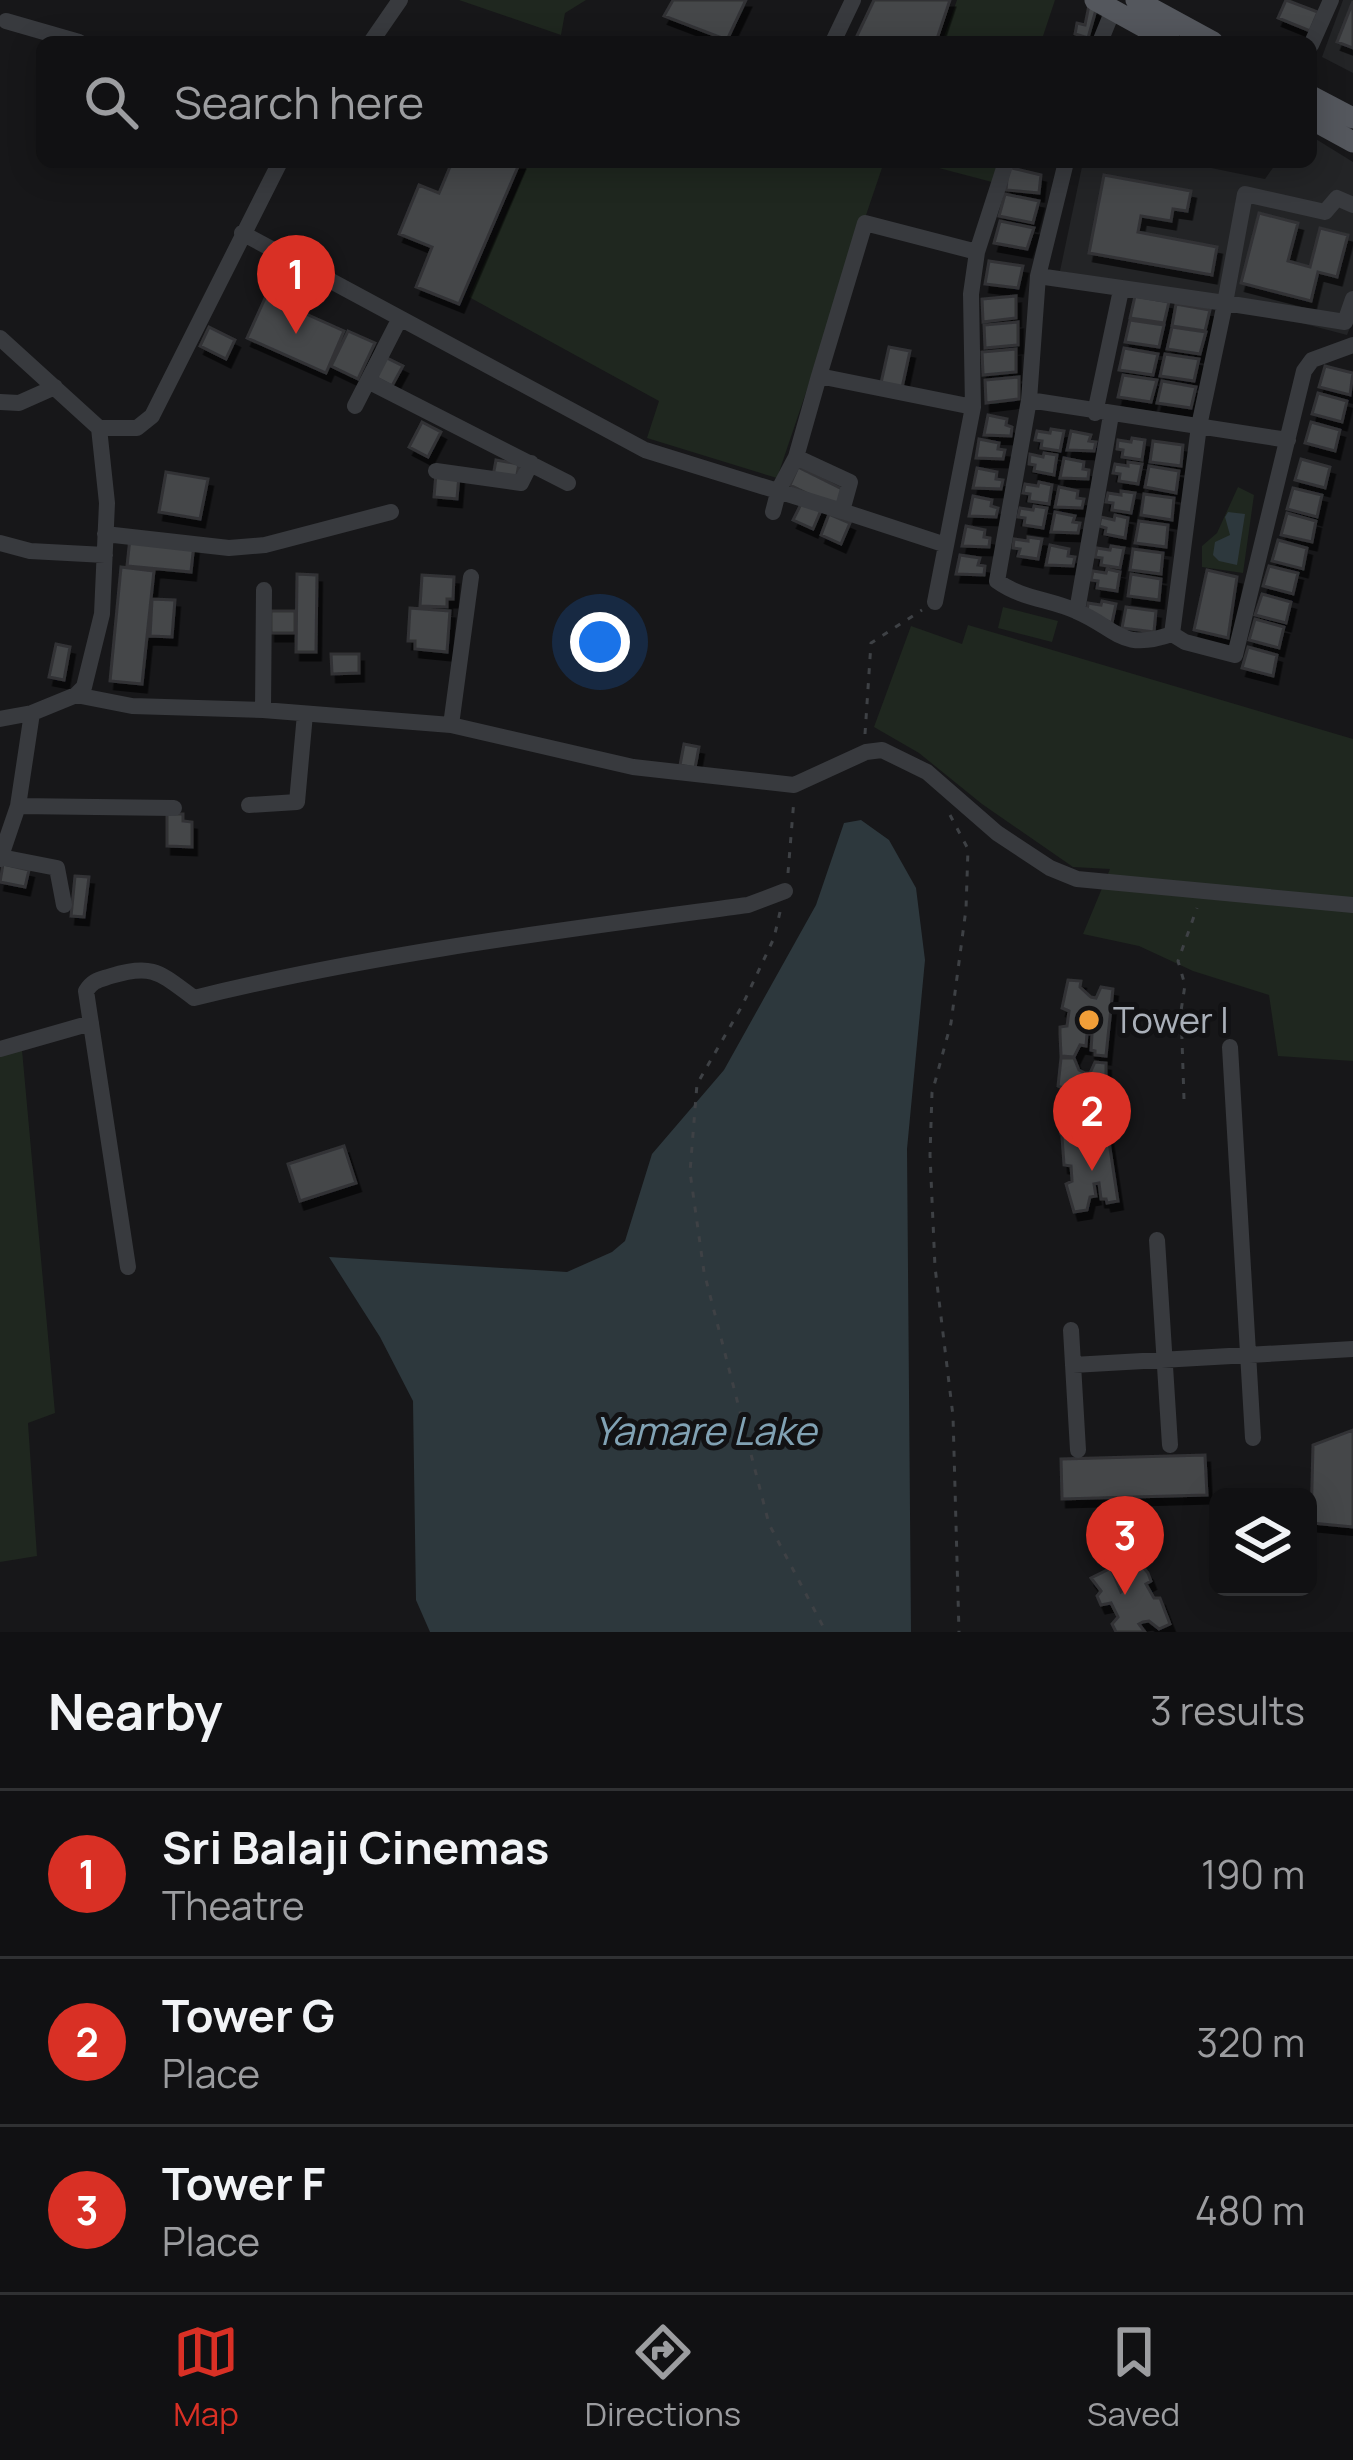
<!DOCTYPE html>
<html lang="en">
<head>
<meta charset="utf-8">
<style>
	body { margin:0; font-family:Manrope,sans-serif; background:#1e1f21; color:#f1f3f6 }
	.controls { position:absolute; right:36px; bottom:36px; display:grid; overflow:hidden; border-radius:18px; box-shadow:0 6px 30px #0003 }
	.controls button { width:108px; height:108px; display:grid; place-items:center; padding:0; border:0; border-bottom:3px solid #303133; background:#111113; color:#f1f3f6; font:60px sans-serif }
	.you { position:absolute; left:600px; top:642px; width:42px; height:42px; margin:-30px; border:9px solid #fff; border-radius:50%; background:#1a73e8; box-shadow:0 0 0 18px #1a73e833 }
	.badge { display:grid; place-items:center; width:78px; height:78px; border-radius:50%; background:#d93025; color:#fff; font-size:39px; font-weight:700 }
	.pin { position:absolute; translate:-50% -99px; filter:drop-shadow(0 3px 6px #0008) }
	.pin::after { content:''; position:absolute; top:63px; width:42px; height:36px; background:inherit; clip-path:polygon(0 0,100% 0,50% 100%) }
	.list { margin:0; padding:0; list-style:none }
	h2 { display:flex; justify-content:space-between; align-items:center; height:156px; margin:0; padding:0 48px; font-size:51px }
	h2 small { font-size:39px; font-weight:400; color:#9c9da0 }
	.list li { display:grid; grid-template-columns:78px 1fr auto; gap:36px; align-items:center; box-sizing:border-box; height:168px; padding:0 48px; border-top:3px solid #303133 }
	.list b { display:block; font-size:45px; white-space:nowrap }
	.list p { margin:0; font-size:39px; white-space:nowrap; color:#9c9da0 }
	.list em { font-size:39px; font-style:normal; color:#9c9da0 }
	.icon { flex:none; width:66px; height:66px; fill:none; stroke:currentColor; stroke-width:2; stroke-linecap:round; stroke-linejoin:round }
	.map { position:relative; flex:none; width:1353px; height:1632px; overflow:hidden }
	.search { position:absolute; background:#111113; box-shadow:0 6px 30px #0003; left:36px; right:36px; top:36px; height:132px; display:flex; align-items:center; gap:30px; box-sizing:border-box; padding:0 42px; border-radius:18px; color:#9c9da0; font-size:45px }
	.sheet { height:660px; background:#111113 }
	nav { display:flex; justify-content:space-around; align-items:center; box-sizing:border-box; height:168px; border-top:3px solid #303133; background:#111113; font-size:33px; color:#9c9da0 }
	nav a { display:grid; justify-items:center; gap:6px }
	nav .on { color:#d93025 }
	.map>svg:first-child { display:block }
	.built { fill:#232426 }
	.green { fill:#1f271f }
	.water { fill:#2d383d }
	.building { fill:#444649; stroke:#313235; stroke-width:3; filter:url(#shadow) }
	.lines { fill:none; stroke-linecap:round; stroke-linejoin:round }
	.path { stroke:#3e4145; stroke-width:3; stroke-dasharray:6 9; stroke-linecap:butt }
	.minor { stroke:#383a3e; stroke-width:16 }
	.major { stroke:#54575d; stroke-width:21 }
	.poi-dot { fill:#f19e38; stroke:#121214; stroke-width:4.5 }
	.labels { text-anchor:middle; stroke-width:10; stroke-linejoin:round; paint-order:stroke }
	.poi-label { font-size:36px; fill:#aab0b9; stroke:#121214; text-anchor:start }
	.water-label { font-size:39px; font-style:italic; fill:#81a2b4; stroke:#121214 }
</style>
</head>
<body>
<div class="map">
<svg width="1353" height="1632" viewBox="0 0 1353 1632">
	<defs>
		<filter id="shadow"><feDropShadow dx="4.5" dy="8" stdDeviation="0" flood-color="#0009"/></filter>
	</defs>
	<rect width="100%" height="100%" fill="#171719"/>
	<path class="built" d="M1343,0h10v73l-31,-16z
		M1311,136l42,26v158l-6,15 -122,-32 -165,-32 23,-109h99l83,17 12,-17h34z"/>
	<path class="green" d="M459,0h127l-21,13 -4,22z
		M957,0h98l-14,42h-99z
		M529,162h355l-107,316 -130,-40 12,-37 -190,-104z
		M916,162h83l-7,20z
		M1238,487l16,8 -11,78 -41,-6v-21l15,-13z
		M1003,607l55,14 -6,21 -54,-14z
		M968,625l385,114v322l-75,-5 -9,-61 -76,-24 -54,-25 -56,-12 27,-65 -37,-2 -91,-63 -63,-51 -45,-26 37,-101 51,18z
		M22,1050l33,363 -27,10 9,133 -37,6v-506z"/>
	<path class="water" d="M1228,512l17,2 -8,51 -18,-4 -6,-6 2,-13 15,-7 -5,-18z
		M861,820l28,20 27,48 9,72 -18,189 4,483h-481l-14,-32 -3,-199 -33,-64 -51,-80 238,15 45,-20 13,-11 27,-87 72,-84 92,-165 28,-82z"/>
	<path class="building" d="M673,0h73l-19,40 -63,-24z
		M874,0h76l-14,42h-82z
		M1286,0l32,12 -8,19 -32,-13z
		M1353,1v47l-16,-6z
		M1089,5l7,5 -8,28 -13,-4 2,-11 8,2z
		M452,162h68l-61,142 -43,-17 16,-40 -33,-13 20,-49 20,8z
		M1008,167l33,8 -2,18 -33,-3z
		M1104,175l87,16 -4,20 -14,-2 -2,12 -30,-5 -3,16 79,15 -5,28 -123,-22z
		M1005,194l34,7 -6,22 -34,-7z
		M1259,213l39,10 -10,38 22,6 10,-39 28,7 -11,42 -19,-5 -7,29 -70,-18z
		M1000,221l34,7 -7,21 -33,-6z
		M989,261l34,5 -5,22 -33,-4z
		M266,296l78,35 -18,42 -79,-35z
		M1016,296v22l-33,4 -1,-23z
		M1135,296l34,6 -5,21 -34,-5z
		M1176,304l34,6 -5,21 -33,-5z
		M1130,320l34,5 -5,22 -34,-5z
		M1018,322v23l-33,3 -1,-23z
		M209,327l26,13 -9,19 -26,-13z
		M1172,327l34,5 -6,22 -33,-5z
		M348,331l27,12 -17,36 -27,-13z
		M889,347l21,4 -8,37 -21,-5z
		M1124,348l34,6 -5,21 -34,-5z
		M1016,349v23l-33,3 -1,-23z
		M1165,354l34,5 -5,22 -34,-5z
		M383,356l20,10 -11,20 -19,-10z
		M1325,366l28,7 -3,22 -31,-8z
		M1123,375l34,5 -6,22 -33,-5z
		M1019,377v22l-33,4 -1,-23z
		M1162,381l34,6 -5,21 -34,-5z
		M1318,393l29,8 -5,21 -30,-8z
		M988,415l19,4 -1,6 6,2 -1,9 -27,-1z
		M422,422l19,10 -13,25 -19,-10z
		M1311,422l29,8 -5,21 -30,-8z
		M1051,429l13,2 -4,20 -19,-3 1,-7 -7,-1 2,-9 13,2z
		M1071,431l20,4 -2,6 7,1 -2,9 -27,-1z
		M1132,438l13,2 -3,20 -20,-3 1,-7 -6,-1 1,-9 13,2z
		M979,439l20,4 -1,6 7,1 -2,9 -27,-1z
		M1153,441l30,4 -2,21 -31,-4z
		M1044,453l13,2 -3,20 -20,-4 1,-6 -6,-1 1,-10 13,3z
		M1064,458l20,4 -1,7 6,1 -1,9 -28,-1z
		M1301,459l29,8 -5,21 -30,-8z
		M496,460l23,4 -3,16 -23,-4z
		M1128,462l14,2 -4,20 -19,-3 1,-7 -7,-1 2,-9 13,2z
		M1149,466l30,5 -3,22 -31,-6z
		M798,467l48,24 -9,17 -47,-23z
		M977,468l20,4 -1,7 7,1 -2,9 -28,-1z
		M166,472l42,7 -8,40 -41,-7z
		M436,473l23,3 -2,23 -23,-2z
		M1039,482l13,3 -3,19 -20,-3 1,-7 -7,-1 2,-9 13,2z
		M1059,487l19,4 -1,7 7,1 -2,9 -27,-1z
		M1293,488l29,7 -5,22 -30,-8z
		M1121,491l14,2 -4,20 -19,-3 1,-7 -7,-1 2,-9 13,2z
		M1144,494l30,4 -2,22 -31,-5z
		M973,496l19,4 -1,6 7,2 -2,9 -27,-1z
		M803,500l19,8 -9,21 -20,-9z
		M1034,506l13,2 -4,20 -19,-3 1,-7 -7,-1 2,-9 13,2z
		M1055,512l20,4 -2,6 7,1 -2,10 -27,-1z
		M1287,513l29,8 -4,21 -31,-7z
		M829,514l21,9 -9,21 -20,-9z
		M1115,515l13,3 -3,20 -20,-4 1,-6 -7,-2 2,-9 13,3z
		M1139,521l29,4 -2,22 -31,-4z
		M966,526l19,4 -1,7 6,1 -1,9 -27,-1z
		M1028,537l14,2 -4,20 -20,-3 2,-7 -7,-1 1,-9 14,2z
		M130,538l64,6 -3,28 -64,-6z
		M1278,540l29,8 -4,21 -31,-8z
		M1050,545l19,4 -1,7 7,1 -2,9 -27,-1z
		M1111,546l13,2 -4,20 -19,-3 1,-7 -7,-1 2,-9 13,2z
		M1133,549l30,4 -2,21 -31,-4z
		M960,555l20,3 -2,7 7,1 -1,9 -28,-1z
		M1269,566l29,7 -5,21 -30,-8z
		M121,567l33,4 -12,113 -32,-3z
		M1107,569l13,3 -3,19 -20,-3 1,-7 -7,-1 2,-9 13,2z
		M1207,570l30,7 -9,61 -34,-8z
		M297,574l20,1 -1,77h-20z
		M1131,574l30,5 -2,21 -31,-4z
		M422,575l32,2 -1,22h-6v8l-27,-1z
		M1262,594l29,8 -5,21 -31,-8z
		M152,599l23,1 -3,37 -22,-1z
		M1102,601l14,3 -4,19 -25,-11 1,-9 13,2z
		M1126,607l30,4 -2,21 -32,-4z
		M410,608l40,3 -3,41 -32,-3v-8h-7z
		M271,611h24v22h-24z
		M1255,619l29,8 -5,21 -30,-8z
		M56,644l14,3 -6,33 -15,-3z
		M1248,647l29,8 -4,21 -31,-8z
		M331,654h28v19l-27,1z
		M684,744l15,3 -4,21 -15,-3z
		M167,814h16v7l9,1v25l-25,-1z
		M3,864l26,6 -4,17 -25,-5z
		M75,876l14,1 -5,40 -13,-1z
		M1068,980l13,1 -1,6 11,10 5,1 5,-11 12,2 -7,67 -11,-1v-4l-4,-1 1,-16h-5l-1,12 -6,-1 -6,12 -13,-1 -1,-22v-7l7,-1 2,-15 -7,-3z
		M1061,1058h13l5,12 6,3h5l5,-11 11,1v67h-11v-4h-5v-17h-5v13h-6l-5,12h-13l-3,-21v-8l6,-1 1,-15 -7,-3z
		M1075,1135l1,6 12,6h5l3,-12h12l10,66 -11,2 -1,-4h-5l-2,-16 -5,1 2,12 -6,1 -3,13 -13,2 -8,-28 6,-3 -1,-15 -7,-1 -2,-28z
		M344,1146l12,37 -56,18 -12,-37z
		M1353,1430v97l-42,-4 2,-78z
		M1205,1455l2,40 -145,4 -1,-40z
		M1135,1557l13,16 3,8 -5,3 8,14h6l10,26 -11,5 -10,-8 -6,1 -4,2 6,8h-29l-4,-8 6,-7 -7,-14 -10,2 -4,-9 4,-5 -10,-13 20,-10 10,24 4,-3 -5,-11 5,-3 -1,-13z"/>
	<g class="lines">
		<path class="path" d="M865,734l6,-91 51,-33
			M950,815l18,34 -2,60 -15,114 -19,70 -2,62 5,112 18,149 6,216
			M788,873l6,-74
			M780,912l-6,26 -32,68 -45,78 -7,88 14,100 65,252 57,108
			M1184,1099l-3,-88 4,-26 -7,-24 19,-53"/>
		<path class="minor" d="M6,21l73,21
			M371,42l29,-42
			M833,42l20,-42
			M1100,42l13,-32
			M1311,45l20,-45
			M1353,205l-16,-7 -12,14 -80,-18 -20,109 120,19 8,-23
			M242,233l403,217 197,61
			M1038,276l187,27 -26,123 -27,208c-52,18 -55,-6 -96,-23 -27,-12 -54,-12 -79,-30l32,-181 9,-124 28,-114
			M0,338l99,90 8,75 -5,111 -18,73 -8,8
			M819,376l46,-153 112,29
			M368,381l200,102
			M1029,400l259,40
			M0,402l19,1 36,-16
			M355,406l44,-86
			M1095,413l26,-123
			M99,428h38l15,-12 128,-254
			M796,457l54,25 -8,29 104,34
			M436,471l85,12 10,-20
			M773,512l6,-23 17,-32 23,-81 154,31
			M105,534l124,14 36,-3 126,-33
			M0,543l30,8 75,4
			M935,602l38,-195 -2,-113 6,-42 29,-90
			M1077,611l34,-196
			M1172,634l13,8 50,13 69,-284 8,-11 41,-15
			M263,710l1,-120
			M0,719l32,-6 44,-18 56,11 131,4 188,15 182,42 161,18 72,-33 16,-2 45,22 70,61 53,35 27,11 276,26
			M451,725l20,-148
			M249,805l48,-3 8,-88
			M18,806l156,2
			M1,857l56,11 7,37
			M0,859l18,-53 14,-93
			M1230,1047l23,391
			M0,1049l91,-26
			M1157,1240l13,205
			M128,1267l-42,-276c7,-11 13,-11 25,-15 42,-13 49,-3 83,22 182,-45 369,-68 554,-93l37,-14
			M1071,1330l7,120
			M1073,1365l280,-16"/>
		<path class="major" d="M1095,0l76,42
			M1136,0l77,42
			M1311,96l42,22
			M1311,119l42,23"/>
	</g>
	<circle class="poi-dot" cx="1089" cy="1020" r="12"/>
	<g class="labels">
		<g class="poi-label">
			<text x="1113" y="1033">Tower I</text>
		</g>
		<g class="water-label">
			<text x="705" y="1445">Yamare Lake</text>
		</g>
	</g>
</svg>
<div class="controls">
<button><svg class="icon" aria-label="layers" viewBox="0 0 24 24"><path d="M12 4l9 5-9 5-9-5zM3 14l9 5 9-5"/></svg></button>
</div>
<div class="you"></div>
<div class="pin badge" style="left:296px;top:334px">1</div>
<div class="pin badge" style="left:1092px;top:1171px">2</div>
<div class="pin badge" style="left:1125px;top:1595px">3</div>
<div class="search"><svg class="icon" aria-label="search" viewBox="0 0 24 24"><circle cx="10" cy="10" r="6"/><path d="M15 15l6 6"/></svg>Search here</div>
</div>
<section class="sheet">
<h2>Nearby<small>3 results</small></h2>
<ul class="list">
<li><span class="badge">1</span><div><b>Sri Balaji Cinemas</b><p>Theatre</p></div><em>190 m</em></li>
<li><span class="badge">2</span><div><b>Tower G</b><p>Place</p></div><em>320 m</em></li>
<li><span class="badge">3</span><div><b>Tower F</b><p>Place</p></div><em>480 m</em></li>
</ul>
</section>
<nav>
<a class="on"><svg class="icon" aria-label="map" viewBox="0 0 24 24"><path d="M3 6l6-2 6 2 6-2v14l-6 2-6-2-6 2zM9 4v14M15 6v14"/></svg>Map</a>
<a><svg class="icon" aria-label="directions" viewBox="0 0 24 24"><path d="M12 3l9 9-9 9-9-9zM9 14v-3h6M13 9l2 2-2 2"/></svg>Directions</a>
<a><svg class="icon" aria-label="saved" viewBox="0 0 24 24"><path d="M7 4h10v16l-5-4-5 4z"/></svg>Saved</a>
</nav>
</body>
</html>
